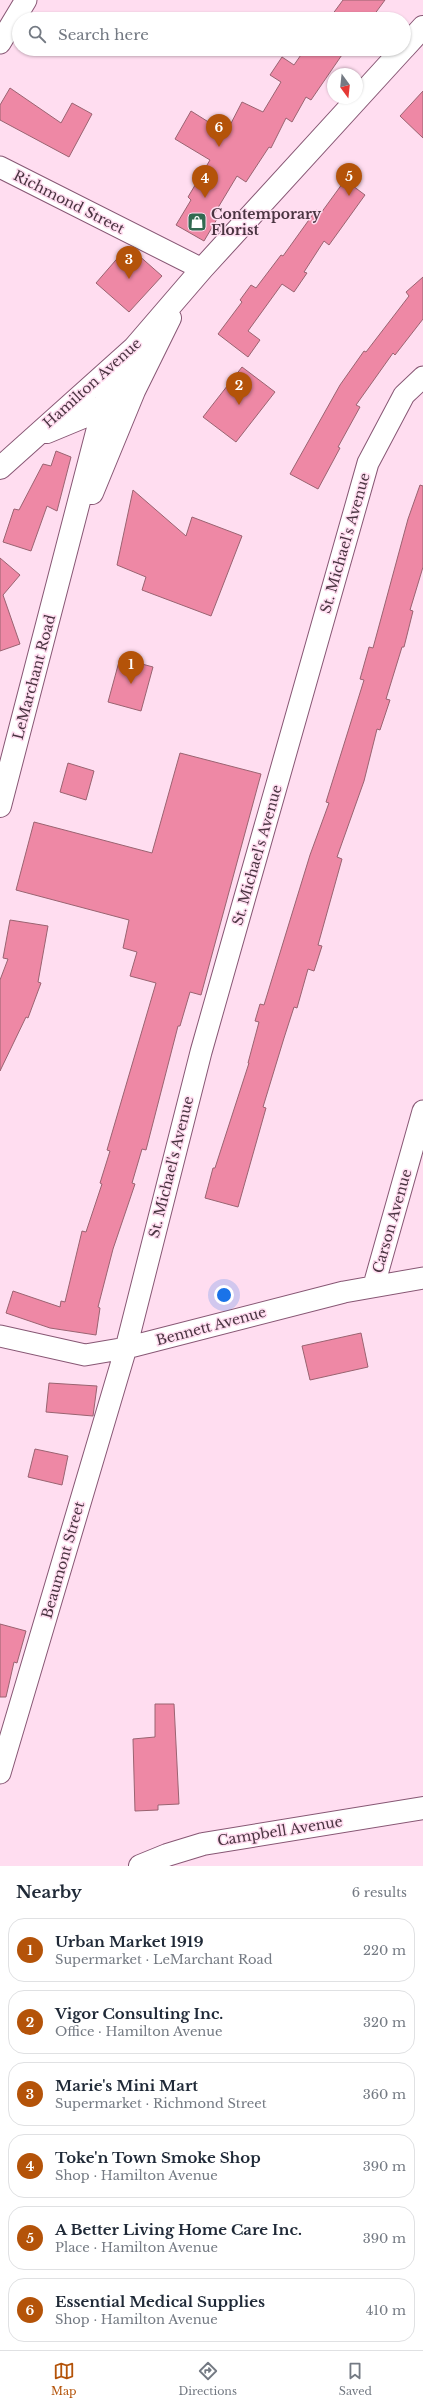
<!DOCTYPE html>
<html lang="en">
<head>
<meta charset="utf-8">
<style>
	body { margin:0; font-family:"Libre Baskerville",serif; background:#f2f2f3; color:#1f2937 }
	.compass { position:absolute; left:327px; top:68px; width:36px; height:36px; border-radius:50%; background:#fff; box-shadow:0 1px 3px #0004; rotate:165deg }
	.you { position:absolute; left:224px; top:1295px; width:14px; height:14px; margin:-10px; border:3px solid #fff; border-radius:50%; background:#1a73e8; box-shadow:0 0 0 6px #1a73e833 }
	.badge { display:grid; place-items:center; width:26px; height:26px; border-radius:50%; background:#b45309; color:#fff; font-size:13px; font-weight:700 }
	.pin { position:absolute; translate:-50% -33px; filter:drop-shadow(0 1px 2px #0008) }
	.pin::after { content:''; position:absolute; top:21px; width:14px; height:12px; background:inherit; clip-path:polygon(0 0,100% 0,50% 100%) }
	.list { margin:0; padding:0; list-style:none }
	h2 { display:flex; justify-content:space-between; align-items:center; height:52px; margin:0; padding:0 16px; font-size:17px }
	h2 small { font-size:13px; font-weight:400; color:#747a83 }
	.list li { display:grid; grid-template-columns:26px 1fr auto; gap:12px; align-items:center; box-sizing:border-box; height:64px; margin:0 8px 8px; padding:0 8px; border:1px solid #e0e1e3; border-radius:16px }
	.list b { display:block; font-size:15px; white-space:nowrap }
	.list p { margin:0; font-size:13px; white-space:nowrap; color:#747a83 }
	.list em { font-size:13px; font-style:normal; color:#747a83 }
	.icon { flex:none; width:22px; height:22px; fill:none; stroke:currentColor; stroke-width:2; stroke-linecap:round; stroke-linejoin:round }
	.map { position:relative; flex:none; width:423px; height:1866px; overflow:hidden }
	.search { position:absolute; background:#fff; box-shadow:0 1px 3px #0004; left:12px; right:12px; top:12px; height:44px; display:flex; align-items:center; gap:10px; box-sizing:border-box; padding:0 14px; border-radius:22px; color:#747a83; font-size:15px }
	.sheet { height:484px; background:#fff }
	nav { display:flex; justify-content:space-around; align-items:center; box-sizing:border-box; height:56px; border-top:1px solid #e0e1e3; background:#fff; font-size:11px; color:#747a83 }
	nav a { display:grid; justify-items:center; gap:2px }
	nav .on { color:#b45309 }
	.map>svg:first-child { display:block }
	.building { fill:#ee88a5; stroke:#9a6371 }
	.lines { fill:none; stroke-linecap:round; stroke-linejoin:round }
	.street-casing { stroke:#875774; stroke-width:23 }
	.secondary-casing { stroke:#875774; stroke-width:24 }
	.street { stroke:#fff; stroke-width:21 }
	.secondary { stroke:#fff; stroke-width:22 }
	.labels { text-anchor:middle; stroke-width:3; stroke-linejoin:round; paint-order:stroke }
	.street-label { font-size:14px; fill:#4a3441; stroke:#ffddf0 }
	.poi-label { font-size:14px; font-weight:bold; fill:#4a3441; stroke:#ffddf0; text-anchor:start }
</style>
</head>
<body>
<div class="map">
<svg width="423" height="1866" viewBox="0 0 423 1866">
	<rect width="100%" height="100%" fill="#ffddf0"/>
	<path class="building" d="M343,0h42l-14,19h-42z
		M305,49h41l-35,51 -5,-3 -14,25 -6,-4 -15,30 -2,-1 -23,35 -9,-6 -24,40 4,3 -13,22 -28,-16 15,-25 -3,-3 22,-37 -35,-21 16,-28 35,22 16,-31 21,10 18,-30 -11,-7 12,-18 12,8z
		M10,88l51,35 11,-20 20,11 -23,43 -69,-37v-15z
		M423,91v47l-23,-22z
		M345,180l20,15 -36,50 -5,-4 -20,31 3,1 -13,19 -12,-8 -34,47 12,9 -12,17 -30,-23 24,-32 -2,-2 11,-15 5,3 25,-33 2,1 33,-46 5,3z
		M128,246l34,30 -33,36 -33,-29z
		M423,277v42l-28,36 -2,-2 -37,52 4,2 -22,40 2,1 -22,41 -28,-15 50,-89 24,-34 2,1 43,-56 -3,-4z
		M242,367l33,25 -39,50 -33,-25z
		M56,451l15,6 -14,54 -10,-5 -16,45 -28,-9 11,-33 5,1 24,-46 8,2z
		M420,485l3,1v81l-13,43 3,1 -9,36h-2l-16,52 4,1 -10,30 -3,-1 -13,52 -27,76 5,2 -24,86 4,1 -8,25 -6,-2 -11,39 -3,-1 -10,31 -21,69 3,1 -28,99 -33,-9 8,-30h2l34,-105h-1l11,-41 -4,-1 5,-17 4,1 46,-150 19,-52 -3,-1 38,-122 -4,-1 9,-32 4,1 35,-129z
		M133,490l53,46 6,-19 50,19 -31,80 -69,-26 4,-13 -29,-12z
		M0,558l20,17 -17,20 17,49 -20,7z
		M120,658l33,9 -12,44 -33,-9z
		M180,753l81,21 -60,221 -11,-3 -10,34h-2l-32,124 -4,-1 -10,34 3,1 -22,65 -15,58 2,1 -4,27 -46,-7 -44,-15 7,-22 47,16 1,-6 4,1 17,-71 4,1 16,-48 -2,-1 10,-32 -3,-1 49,-167 -26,-7 7,-24 -14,-4 6,-28 -113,-30 18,-68 118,31z
		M68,763l26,8 -8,29 -26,-8z
		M10,920l38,6 -10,56 3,1 -13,35 -2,-1 -26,54v-91l8,-21 -5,-1z
		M361,1333l7,34 -58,13 -8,-34z
		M49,1383l48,3 -4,30 -47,-4z
		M35,1449l33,7 -6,29 -34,-8z
		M0,1624l26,7 -9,32 -3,-1 -8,35h-6z
		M155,1704h19l5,100 -21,1v5l-23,1 -2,-72 22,-2z"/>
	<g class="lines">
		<defs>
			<path id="street" d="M0,43l26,-43
				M0,167l202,102
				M374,1285l49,-174
				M0,1336l85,19 41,-7 218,-56 79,-14
				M0,1773l126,-425 75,-296 167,-589 36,-68 19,-18"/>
			<path id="secondary" d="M404,48l19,-21
				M47,432l41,-17 23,-14
				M0,468l134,-120 68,-79 201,-220
				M92,493l42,-102 36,-73
				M0,806l104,-401 23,-45
				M140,1866l27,-11 36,-11 220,-36"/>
		</defs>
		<use href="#street" class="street-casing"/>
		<use href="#secondary" class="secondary-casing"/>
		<use href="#street" class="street"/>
		<use href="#secondary" class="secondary"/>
	</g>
	<defs>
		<symbol id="shop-square" viewBox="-11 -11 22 22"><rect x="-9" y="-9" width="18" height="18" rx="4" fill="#326a51" stroke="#ffddf0"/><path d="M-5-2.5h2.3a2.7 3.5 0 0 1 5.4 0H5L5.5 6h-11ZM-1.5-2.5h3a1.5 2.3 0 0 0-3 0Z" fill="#fff"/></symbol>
	</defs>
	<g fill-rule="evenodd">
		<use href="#shop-square" x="186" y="211" width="22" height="22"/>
	</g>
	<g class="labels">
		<g class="street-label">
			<text transform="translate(69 202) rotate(27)" y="5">Richmond Street</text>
			<text transform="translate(92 383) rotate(-42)" y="5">Hamilton Avenue</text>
			<text transform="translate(345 543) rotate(-74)" y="5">St. Michael's Avenue</text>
			<text transform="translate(34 677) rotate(-75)" y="5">LeMarchant Road</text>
			<text transform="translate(257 855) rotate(-74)" y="5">St. Michael's Avenue</text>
			<text transform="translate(171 1167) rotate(-76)" y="5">St. Michael's Avenue</text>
			<text transform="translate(392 1221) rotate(-74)" y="5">Carson Avenue</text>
			<text transform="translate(211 1326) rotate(-15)" y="5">Bennett Avenue</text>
			<text transform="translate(63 1560) rotate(-74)" y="5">Beaumont Street</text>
			<text transform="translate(280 1831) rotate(-9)" y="5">Campbell Avenue</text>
		</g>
		<g class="poi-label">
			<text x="211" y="219">Contemporary<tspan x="211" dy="16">Florist</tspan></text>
		</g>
	</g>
</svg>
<svg class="compass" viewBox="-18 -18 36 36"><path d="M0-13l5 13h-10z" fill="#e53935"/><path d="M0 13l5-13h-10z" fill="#747a83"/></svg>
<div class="you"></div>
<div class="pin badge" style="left:131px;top:684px">1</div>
<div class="pin badge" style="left:239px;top:405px">2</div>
<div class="pin badge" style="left:129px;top:279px">3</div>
<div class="pin badge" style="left:205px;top:198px">4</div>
<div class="pin badge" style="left:349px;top:196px">5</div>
<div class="pin badge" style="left:219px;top:147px">6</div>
<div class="search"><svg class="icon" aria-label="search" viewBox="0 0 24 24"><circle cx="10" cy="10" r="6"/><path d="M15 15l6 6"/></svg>Search here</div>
</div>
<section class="sheet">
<h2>Nearby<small>6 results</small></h2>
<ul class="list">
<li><span class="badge">1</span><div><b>Urban Market 1919</b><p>Supermarket · LeMarchant Road</p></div><em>220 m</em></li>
<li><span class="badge">2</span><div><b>Vigor Consulting Inc.</b><p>Office · Hamilton Avenue</p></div><em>320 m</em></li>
<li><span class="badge">3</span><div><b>Marie's Mini Mart</b><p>Supermarket · Richmond Street</p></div><em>360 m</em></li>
<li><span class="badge">4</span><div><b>Toke'n Town Smoke Shop</b><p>Shop · Hamilton Avenue</p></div><em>390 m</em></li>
<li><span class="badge">5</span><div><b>A Better Living Home Care Inc.</b><p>Place · Hamilton Avenue</p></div><em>390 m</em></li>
<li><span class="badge">6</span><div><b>Essential Medical Supplies</b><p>Shop · Hamilton Avenue</p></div><em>410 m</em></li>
</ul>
</section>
<nav>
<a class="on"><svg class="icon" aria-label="map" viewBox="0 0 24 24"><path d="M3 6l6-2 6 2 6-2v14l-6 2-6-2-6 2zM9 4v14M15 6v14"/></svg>Map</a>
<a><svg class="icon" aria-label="directions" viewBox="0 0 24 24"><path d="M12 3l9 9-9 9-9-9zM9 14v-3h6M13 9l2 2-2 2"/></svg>Directions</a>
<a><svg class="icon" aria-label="saved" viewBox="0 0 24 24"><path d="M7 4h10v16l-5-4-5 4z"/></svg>Saved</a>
</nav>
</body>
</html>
